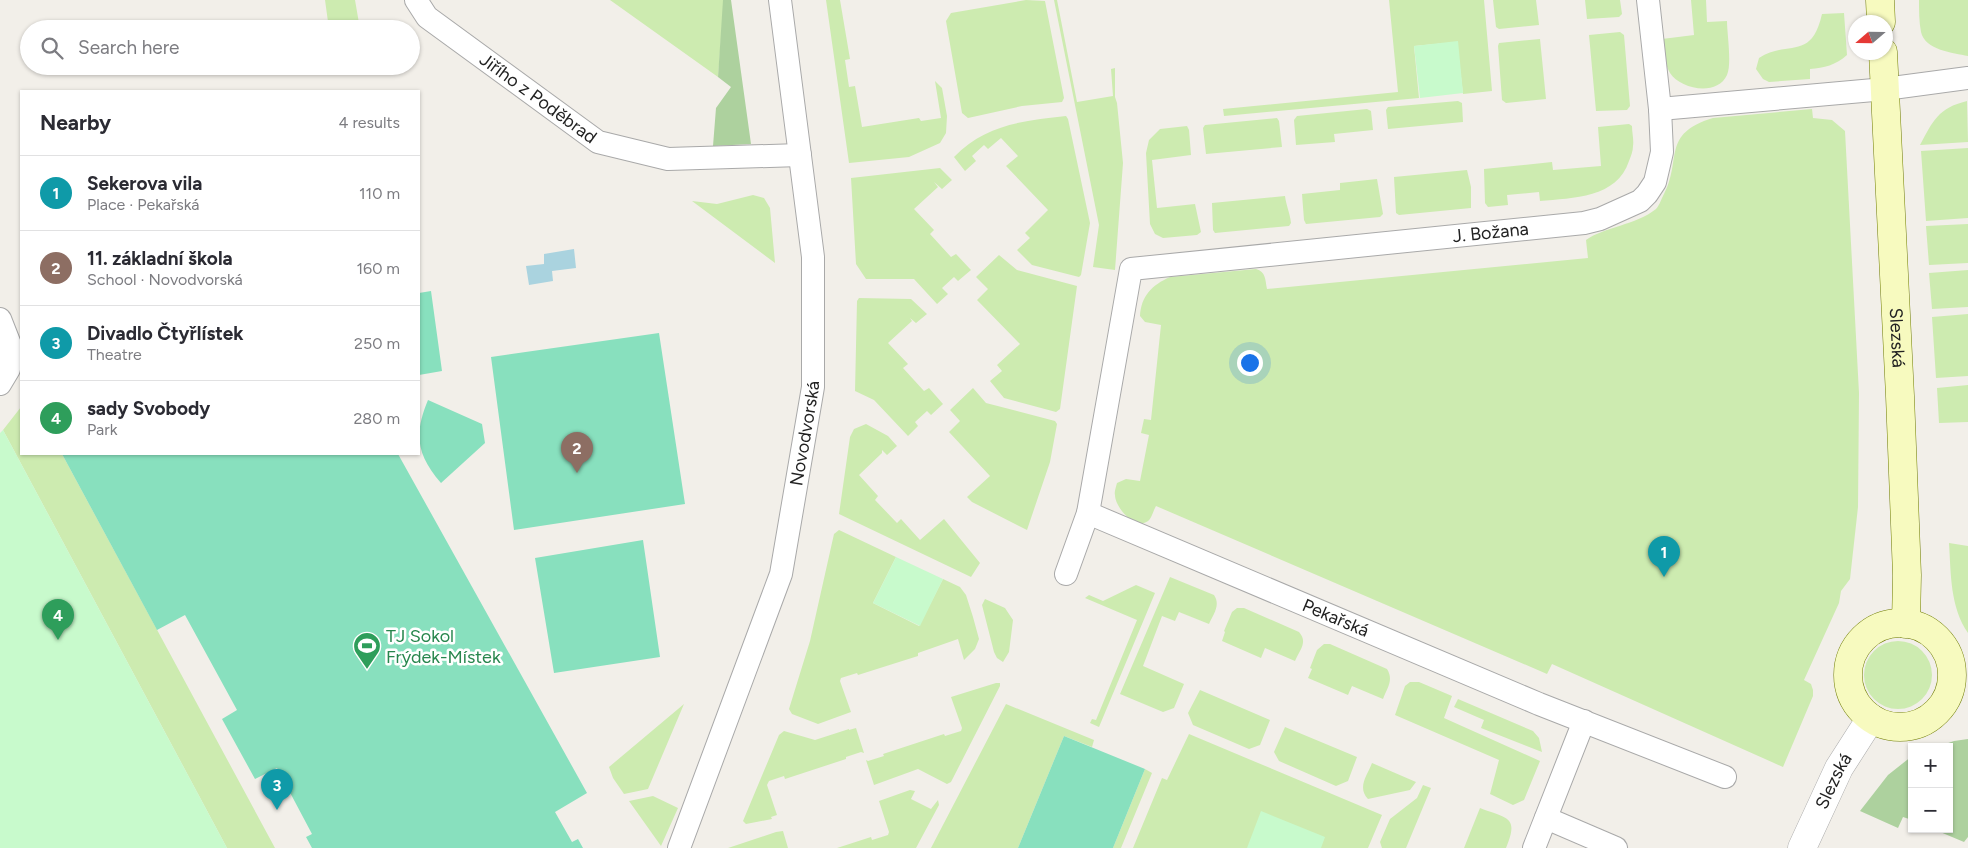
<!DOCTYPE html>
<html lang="en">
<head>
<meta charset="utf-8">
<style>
	body { margin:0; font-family:Figtree,sans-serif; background:#f2f2f3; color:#2b2b33 }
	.controls { position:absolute; right:15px; bottom:15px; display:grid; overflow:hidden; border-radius:0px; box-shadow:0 1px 4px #0004 }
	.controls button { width:45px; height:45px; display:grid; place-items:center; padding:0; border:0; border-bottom:1px solid #e1e1e2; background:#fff; color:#2b2b33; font:25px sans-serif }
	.compass { position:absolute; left:1848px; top:15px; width:45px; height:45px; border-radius:50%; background:#fff; box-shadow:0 1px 4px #0004; rotate:250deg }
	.you { position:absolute; left:1249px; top:362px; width:18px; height:18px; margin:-12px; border:4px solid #fff; border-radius:50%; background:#1a73e8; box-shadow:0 0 0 8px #1a73e833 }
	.badge { display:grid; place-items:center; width:32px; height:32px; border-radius:50%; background:#d40000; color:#fff; font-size:16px; font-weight:700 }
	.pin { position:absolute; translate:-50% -41px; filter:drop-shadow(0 1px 2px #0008) }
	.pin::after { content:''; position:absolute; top:26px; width:18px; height:15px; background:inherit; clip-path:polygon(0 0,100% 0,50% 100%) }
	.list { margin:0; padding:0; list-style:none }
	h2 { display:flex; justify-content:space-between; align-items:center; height:65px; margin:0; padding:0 20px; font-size:21px }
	h2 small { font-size:16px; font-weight:400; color:#7c7c81 }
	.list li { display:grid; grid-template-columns:32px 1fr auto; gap:15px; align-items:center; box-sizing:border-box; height:75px; padding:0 20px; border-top:1px solid #e1e1e2 }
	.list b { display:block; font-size:19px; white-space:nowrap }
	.list p { margin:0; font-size:16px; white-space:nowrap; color:#7c7c81 }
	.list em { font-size:16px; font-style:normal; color:#7c7c81 }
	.icon { flex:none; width:28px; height:28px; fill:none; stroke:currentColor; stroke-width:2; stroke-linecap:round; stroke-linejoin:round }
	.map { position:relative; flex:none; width:1968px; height:848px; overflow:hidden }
	.search { position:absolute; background:#fff; box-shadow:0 1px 4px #0004; left:20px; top:20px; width:400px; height:55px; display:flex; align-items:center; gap:12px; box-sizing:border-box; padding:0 18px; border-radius:28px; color:#7c7c81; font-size:19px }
	.panel { position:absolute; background:#fff; box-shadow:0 1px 4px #0004; left:20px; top:90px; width:400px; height:365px; border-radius:0px }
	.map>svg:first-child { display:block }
	.grass { fill:#cdebb0 }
	.forest { fill:#add19e }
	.park { fill:#c8facc }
	.pitch { fill:#88e0be }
	.water { fill:#aad3df }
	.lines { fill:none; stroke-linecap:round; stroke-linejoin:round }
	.minor-casing { stroke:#a9a9a9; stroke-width:24 }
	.tertiary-casing { stroke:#a9a9a9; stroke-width:29 }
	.secondary-casing { stroke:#707d05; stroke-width:29 }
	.minor { stroke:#fff; stroke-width:22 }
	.tertiary { stroke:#fff; stroke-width:28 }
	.secondary { stroke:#f7fabf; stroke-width:28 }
	.labels { text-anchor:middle; stroke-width:5; stroke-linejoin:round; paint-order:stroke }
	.street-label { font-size:18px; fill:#222; stroke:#fff }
	.leisure-label { font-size:18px; fill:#27864d; stroke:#fff; text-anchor:start }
</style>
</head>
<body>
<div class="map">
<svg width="1968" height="848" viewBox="0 0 1968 848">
	<rect width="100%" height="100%" fill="#f2efe9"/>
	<path class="grass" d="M325,0h30l5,29h-31z
		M610,0h114l-6,77 -7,-5z
		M826,0h14l10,59 -5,1 4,27 6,-1 7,41 57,-9 2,3 20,-3 -6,-37 7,7 5,28 -1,17 -6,10 -31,14 -60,6z
		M1026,0l19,1 19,97 -2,4 -40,4 -54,12 -6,-5 -16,-92 5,-8z
		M1054,0h3l20,102 36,-6 -2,-27 4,-1v29l2,6 6,60 -8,107 -22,-3 6,-42z
		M1389,0h95l8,91 -29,3 -6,-52 -43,4 5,52 -195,18 -1,-7 175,-17z
		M1493,0h43l3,25 -40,4 -3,-2z
		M1585,0h35l2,14 -3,3 -32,2z
		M1691,0h15l1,22 20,-1c0,13 5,43 0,54 -10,22 -47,14 -57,-2 -6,-10 -7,-23 -8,-34l32,-4z
		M1919,0h49v56c-15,-3 -43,-6 -47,-24 -2,-10 -2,-22 -2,-32z
		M1844,13l3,42c-11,10 -23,13 -37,14v10l-41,3 -6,-3 -7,-10 3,-11c29,-19 52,4 63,-44z
		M1620,32l4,3 6,71 -3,4 -31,1 -7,-76z
		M1540,39l6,60 -40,4 -4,-3 -4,-54 1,-3z
		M1458,101l4,2 1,19 -75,7 -2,-19 2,-3z
		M1967,101l1,41 -48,3c13,-24 18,-37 47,-44z
		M1367,109l4,2 2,19 -39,4 1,8 -39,3 -2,-25 3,-4z
		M1812,109l1,9 19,2 13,11 14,262 -1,114 -8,72 -9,12 -2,12 -35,77 7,4 2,6v6l-30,71 -231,-103 -5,10 -391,-168c-3,5 -4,12 -8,15 -13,10 -33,-14 -33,-26 -1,-3 1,-8 2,-12l9,-4 14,2 9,-46 -8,-2 3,-14 7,1 10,-95 -16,-3 -5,-6c1,-20 12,-31 30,-39l86,-8c10,3 9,10 11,20l321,-31 -2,-18c18,-13 50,-15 70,-31 3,-3 5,-9 7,-13 20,-36 -3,-62 50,-78z
		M1066,116l2,3 22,104 -9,52 -2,2 -47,-12 -15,-15 13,-12 -5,-5 23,-23 -42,-44 12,-10 -17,-18 -13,11 -4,-4 -12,11 4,5 -11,10 -11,-14c32,-33 69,-36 112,-41z
		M1277,118l2,3 3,26 -76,7 -3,-26 2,-3z
		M1629,124l3,2c0,7 2,14 1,20 0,5 -2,10 -4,15 -12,37 -56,37 -89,40l-1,-9 -32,3 1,10 -20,2 -3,-4 -1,-34 68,-7 1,8 48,-4 -3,-39z
		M1187,126l2,4 2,25 -39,5 5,48 38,-4 6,28 -4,3 -34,3 -8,-4 -5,-10 -4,-71 3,-13 11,-11z
		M1968,148v70l-42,3 -5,-70z
		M940,168l12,12 -10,9 -8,-7 4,5 -24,22 20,21 -4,4 21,23 5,-3 15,16 -13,11 -4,-4 -12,11 6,6 -11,10 -23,-25h-48l-10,-15 -5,-86z
		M1467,170l4,17v21l-72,7 -3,-2 -2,-36z
		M1377,179l6,35 -3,3 -74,7 -2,-4 -2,-26 38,-4v-7z
		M753,195l11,3 6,10 5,55 -83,-62 25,3z
		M1285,196c1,9 5,17 6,27l-2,3 -74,7 -2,-3 -1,-27z
		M1968,224v39l-39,2 -3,-39z
		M999,255l18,15 60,16 -17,123 -4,3 -52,-14 -14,-17 12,-10 -5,-6 23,-21 -43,-44 11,-11 -12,-12z
		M1968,270v37l-36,2 -3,-36z
		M859,298l52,1 16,15 -11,9 -6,-5 2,3 -24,22 20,21 -5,4 21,23 5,-3 14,16 -12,11 -4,-4 -12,11 3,4 -10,10 -34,-36 -19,-9 2,-90z
		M1968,314v62l-32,2 -4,-61z
		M1968,385v37l-29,1 -2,-35z
		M973,388l13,15 69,18 2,3 -7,38 -23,68 -55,-28 -5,-5 23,-21 -41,-44 11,-11 -10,-11z
		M21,407v47h41l213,394h-48l-224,-418z
		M866,424l22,12 9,10 -10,9 -5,-5v3l-23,22 19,21 -3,4 22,23 4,-4 19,21 24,-21 36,44 -9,14 -132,-63 11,-77 4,-8z
		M839,530l57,27 -23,46 46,23 24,-47 17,8 6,8 7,22 6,22 -4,10 -11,11 -6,-21 -40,14v3l-60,19 -1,-2 -16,5 -1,3 11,31 -33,12 -26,-10 -3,-5 21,-68 24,-107z
		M1949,543l19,3v87c-18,-26 -17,-59 -19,-90z
		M1170,577l44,18c7,10 -1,20 -5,29l-30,-12 -4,9 -13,-5 -19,50 41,18 -10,24 -11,4 -43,-18z
		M1136,585l19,8 -56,134 -9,-4 2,-4 4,1 41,-100 -52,-22 4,-3 14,6z
		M985,599l20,9 8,12 -4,32 -6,10 -6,-4 -3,-6 -12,-47z
		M1237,608h7l55,24c9,10 1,18 -4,29l-30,-13 -4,10 -39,-17 3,-9 -1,-1 8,-19z
		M1864 675a34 34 0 1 1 68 0a34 34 0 1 1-68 0Z
		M1324,644h6l57,25c7,11 0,19 -4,30l-31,-13 -4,9 -40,-17 4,-9 -2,-1 7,-18z
		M1410,682h9l33,14 -8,22 96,43 -16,39 -11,5 -23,-11 9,-34 -104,-45 10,-29z
		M996,683h4v3l-49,96 -4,2 -29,-15 -44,16 -8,-25 2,1 16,-5 -1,-2 61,-20 1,2 16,-5 1,-3 -11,-31z
		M1200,690l70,30 -10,25 -11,4 -56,-24 -5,-12z
		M1458,699l75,32 6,7 3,14 -61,-24 3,-8 -30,-13z
		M684,704l-36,85 -24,5 -11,-16 -4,-11z
		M1006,704l88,36 -2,7 -28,-11 -46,112h-87z
		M1285,727l72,30 -9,24 -12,5 -57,-25 -5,-9z
		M856,728l8,25 -3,-1 -15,5v2l-61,20 -1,-3 -15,5 -2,4 10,30 -6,2 1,2 -26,5 -3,-3 36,-86 5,-4 31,9 34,-11v1z
		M1189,734l193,81 -14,33h-235l29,-70 5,2z
		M1372,763l44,19 -6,8 -42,9c-11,-12 -1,-23 4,-36z
		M1145,769l7,4 -31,75h-8z
		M1423,785l8,3 -25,60h-24l-2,-6 10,-23 27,-21z
		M910,790l5,1 -4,8 20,10 7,-9 1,5 -23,43h-79l34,-11 1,3 16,-5 1,-3 -10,-31z
		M653,796l25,12 -17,38 -32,-45z
		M1480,808c28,11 39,8 26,40h-42z
		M783,831l5,17h-60l48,-16z"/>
	<path class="forest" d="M723,0h8l20,144 -38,2 3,-38 15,-21 -13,-10z
		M1968,739v98l-4,5 -31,-13h16v-82h-12l17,-6z
		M1912,756v64l-9,-3 -5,11 -38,-17 28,-36z"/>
	<path class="park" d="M1458,41l5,52 -43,5 -6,-52z
		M3,430l224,418h-227v-415z
		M896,557l47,22 -23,47 -47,-23z
		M1261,811l64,26 -4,11h-74z"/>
	<path class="pitch" d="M431,291l11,80 -23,4v-82z
		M659,333l26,171 -171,26 -23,-173z
		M428,400l54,24 3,19 -44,40c-25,-29 -27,-49 -13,-83z
		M62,454h336l189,339 -32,19 17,30 6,-3 5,9h-271l-6,-11 6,-3 -35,-66 -22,11 -33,-60 15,-9 -52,-95 -28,15z
		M643,540l17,117 -106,16 -19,-115z
		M1064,736l81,33 -32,79h-95z"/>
	<path class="water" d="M574,249l2,19 -24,3 1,10 -24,4 -3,-19 18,-2v-10z"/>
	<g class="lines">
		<defs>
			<g id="minor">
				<path id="s1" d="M416,0l11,17 171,125 70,17 132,-4"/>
				<path d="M1660,109l225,-20 83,-11"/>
				<path d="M0,319l11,28 -2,22 -9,15"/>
				<path id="s2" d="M1088,513l451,191 186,73"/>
				<path id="s3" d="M1066,574l22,-61 43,-244 453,-46 16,-4 40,-18 7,-7 8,-12 7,-30 -2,-43 -12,-109"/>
				<path d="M1546,818l70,30"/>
				<path id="s4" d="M679,848l102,-274 32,-187v-130l-33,-257"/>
				<path d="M1534,848l50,-127"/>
			</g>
			<g id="tertiary">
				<path id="s5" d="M1802,848l37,-80 32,-50"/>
			</g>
			<g id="secondary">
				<path d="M1880,0l1,22"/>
				<path id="s6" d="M1883,52l17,344 7,179 -1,49"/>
				<circle cx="1900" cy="675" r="52"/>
			</g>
		</defs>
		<use href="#minor" class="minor-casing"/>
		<use href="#tertiary" class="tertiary-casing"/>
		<use href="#secondary" class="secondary-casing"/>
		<use href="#minor" class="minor"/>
		<use href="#tertiary" class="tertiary"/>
		<use href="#secondary" class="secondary"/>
	</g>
	<defs>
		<symbol id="stadium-pin" viewBox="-11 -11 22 30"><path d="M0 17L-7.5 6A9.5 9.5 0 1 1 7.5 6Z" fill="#2e9e5b" stroke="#fff"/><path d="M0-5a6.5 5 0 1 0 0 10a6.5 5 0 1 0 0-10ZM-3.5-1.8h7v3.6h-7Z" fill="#fff"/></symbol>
	</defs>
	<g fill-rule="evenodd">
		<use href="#stadium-pin" x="351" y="630" width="32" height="43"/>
	</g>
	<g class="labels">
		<g class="street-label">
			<text dy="6" stroke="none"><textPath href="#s1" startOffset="158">Jiřího z Poděbrad</textPath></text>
			<text dy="6" stroke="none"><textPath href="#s3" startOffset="674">J. Božana</textPath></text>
			<text dy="6" stroke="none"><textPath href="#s6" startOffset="286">Slezská</textPath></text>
			<text dy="6" stroke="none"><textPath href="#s4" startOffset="435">Novodvorská</textPath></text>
			<text dy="6" stroke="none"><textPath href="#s2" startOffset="269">Pekařská</textPath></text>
			<text dy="6" stroke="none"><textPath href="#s5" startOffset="74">Slezská</textPath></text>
		</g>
		<g class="leisure-label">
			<text x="386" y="642">TJ Sokol<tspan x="386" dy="21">Frýdek-Místek</tspan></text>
		</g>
	</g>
</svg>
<div class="controls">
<button>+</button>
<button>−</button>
</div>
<svg class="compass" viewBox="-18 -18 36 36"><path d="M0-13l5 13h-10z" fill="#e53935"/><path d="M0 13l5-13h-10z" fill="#7c7c81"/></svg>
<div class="you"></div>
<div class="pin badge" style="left:1664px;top:577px;background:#0f9aa8">1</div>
<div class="pin badge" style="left:577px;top:473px;background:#8d6e63">2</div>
<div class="pin badge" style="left:277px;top:810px;background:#0f9aa8">3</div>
<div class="pin badge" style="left:58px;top:640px;background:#2e9e5b">4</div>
<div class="search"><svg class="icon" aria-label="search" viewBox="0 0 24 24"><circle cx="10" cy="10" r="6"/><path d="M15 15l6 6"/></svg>Search here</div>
<section class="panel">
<h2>Nearby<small>4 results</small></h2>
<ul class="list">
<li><span class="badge" style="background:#0f9aa8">1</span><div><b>Sekerova vila</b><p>Place · Pekařská</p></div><em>110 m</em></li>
<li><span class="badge" style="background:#8d6e63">2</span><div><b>11. základní škola</b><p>School · Novodvorská</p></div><em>160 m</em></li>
<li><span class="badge" style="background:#0f9aa8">3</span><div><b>Divadlo Čtyřlístek</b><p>Theatre</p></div><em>250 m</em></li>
<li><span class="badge" style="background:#2e9e5b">4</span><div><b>sady Svobody</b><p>Park</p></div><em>280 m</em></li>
</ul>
</section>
</div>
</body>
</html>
